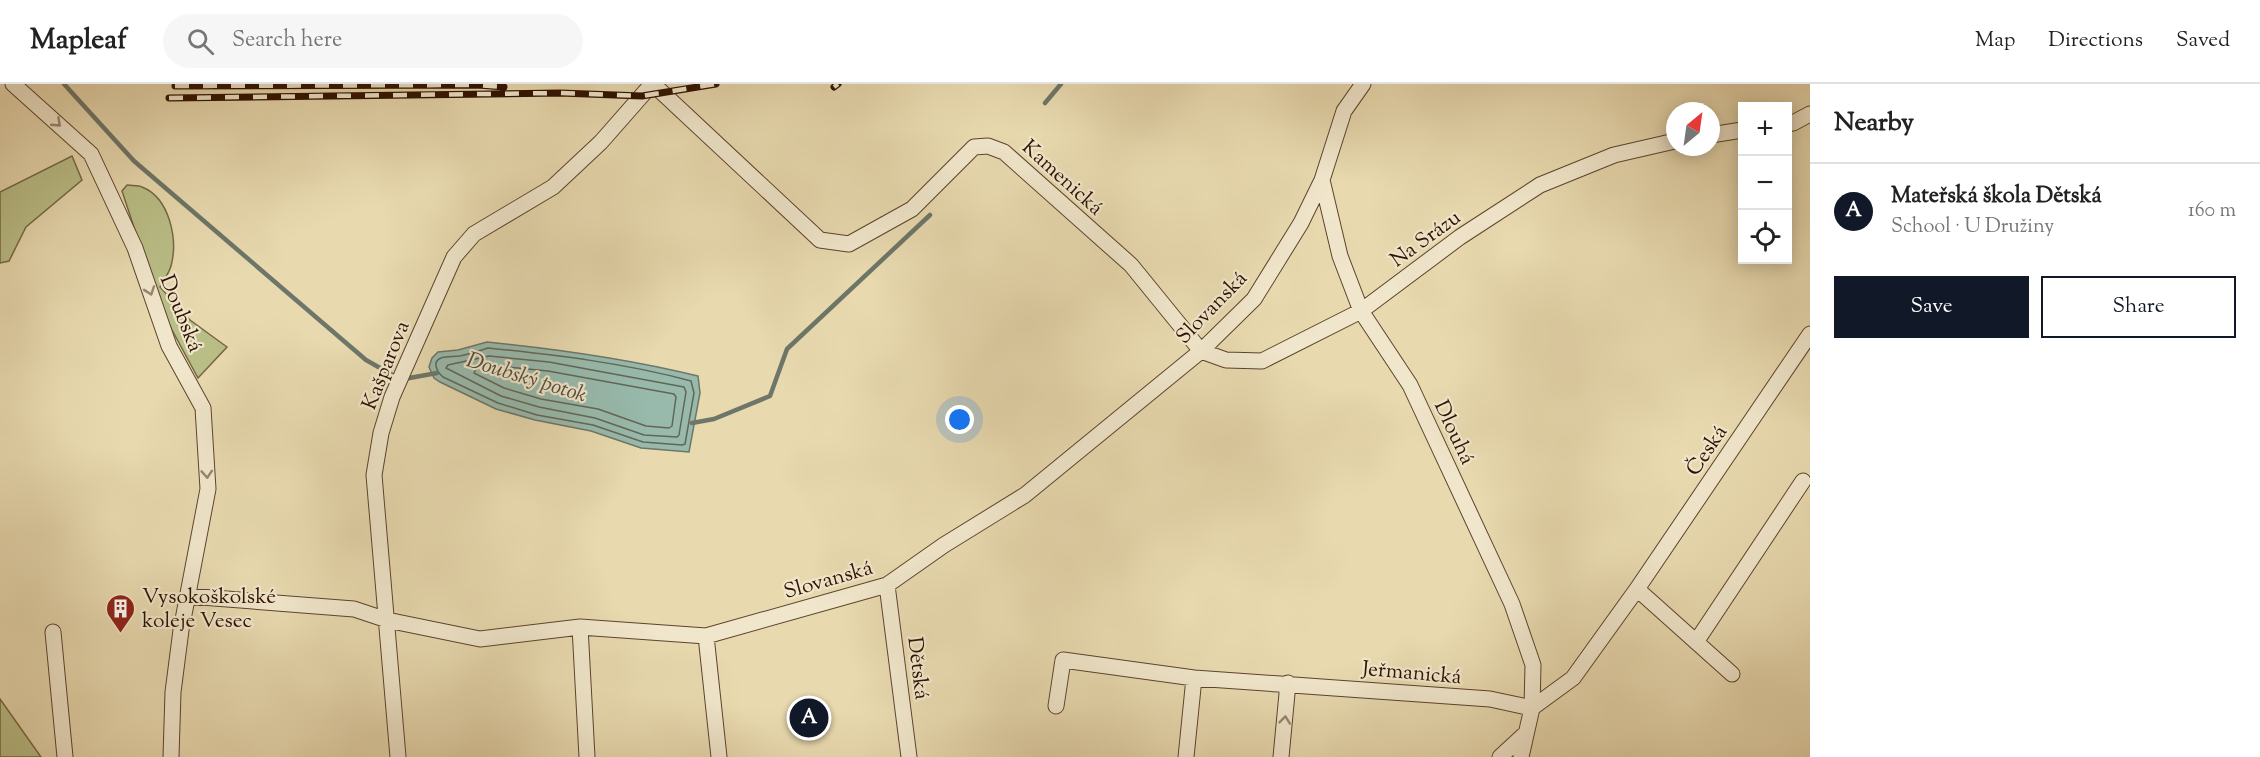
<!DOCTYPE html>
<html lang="en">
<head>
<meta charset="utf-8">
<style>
	body { margin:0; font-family:"Sorts Mill Goudy",serif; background:#f6f6f6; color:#222 }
	.controls { position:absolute; right:18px; top:18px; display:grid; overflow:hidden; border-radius:0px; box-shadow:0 3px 15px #0003 }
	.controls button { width:54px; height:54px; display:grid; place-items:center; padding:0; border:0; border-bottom:2px solid #e0e0e0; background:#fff; color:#222; font:30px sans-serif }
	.compass { position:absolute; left:1666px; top:18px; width:54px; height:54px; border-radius:50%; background:#fff; box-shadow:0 3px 15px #0003; rotate:29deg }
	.you { position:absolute; left:960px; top:336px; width:21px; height:21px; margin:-15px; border:4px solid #fff; border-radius:50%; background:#1a73e8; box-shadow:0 0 0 9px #1a73e833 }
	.badge { display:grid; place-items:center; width:39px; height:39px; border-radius:50%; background:#111827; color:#fff; font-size:20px; font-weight:700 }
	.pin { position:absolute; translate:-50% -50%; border:3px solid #fff; box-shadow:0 2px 6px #0006 }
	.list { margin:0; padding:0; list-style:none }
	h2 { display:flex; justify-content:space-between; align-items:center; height:78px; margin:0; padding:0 24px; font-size:26px }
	h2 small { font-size:20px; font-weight:400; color:#767676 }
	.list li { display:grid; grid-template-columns:39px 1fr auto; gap:18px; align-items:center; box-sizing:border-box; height:96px; padding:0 24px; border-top:2px solid #e0e0e0 }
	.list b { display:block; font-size:22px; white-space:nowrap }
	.list p { margin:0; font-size:20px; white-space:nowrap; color:#767676 }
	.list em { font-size:20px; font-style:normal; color:#767676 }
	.actions { display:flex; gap:12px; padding:18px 24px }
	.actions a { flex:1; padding:14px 0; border:2px solid #111827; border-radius:0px; text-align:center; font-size:21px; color:#111827 }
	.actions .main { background:#111827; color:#fff }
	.icon { flex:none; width:33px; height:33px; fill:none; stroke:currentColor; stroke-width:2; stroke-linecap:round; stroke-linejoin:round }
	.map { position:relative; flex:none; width:1810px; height:673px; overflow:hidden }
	header { display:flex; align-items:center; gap:36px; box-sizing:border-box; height:84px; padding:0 30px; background:#fff; border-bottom:2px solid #e0e0e0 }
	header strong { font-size:28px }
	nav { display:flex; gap:33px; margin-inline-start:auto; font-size:21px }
	.search { width:420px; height:54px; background:#f6f6f6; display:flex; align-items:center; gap:15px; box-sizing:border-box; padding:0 21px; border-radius:33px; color:#767676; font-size:22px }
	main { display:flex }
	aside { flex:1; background:#fff }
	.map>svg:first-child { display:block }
	.green { fill:#babe87; stroke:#746844; stroke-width:1.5 }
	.water { fill:#97baad; stroke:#6d7668; stroke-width:1.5 }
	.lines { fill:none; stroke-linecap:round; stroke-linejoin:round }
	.shore { stroke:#626656; stroke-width:1.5 }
	.stream { stroke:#6d7668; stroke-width:4.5 }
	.minor-casing { stroke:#5c432c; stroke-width:17 }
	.minor { stroke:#f0e6cb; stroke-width:15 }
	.rail-casing { stroke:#2e1100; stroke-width:7 }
	.rail { stroke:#f0e6cb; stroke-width:4.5; stroke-dasharray:14; stroke-linecap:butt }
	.oneway { stroke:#998670 }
	.labels { text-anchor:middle; stroke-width:4.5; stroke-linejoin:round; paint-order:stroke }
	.street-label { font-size:21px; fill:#2e1100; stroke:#f0e6cb }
	.poi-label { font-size:21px; fill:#2e1100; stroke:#f0e6cb; text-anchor:start }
	.water-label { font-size:22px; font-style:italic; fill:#534c3d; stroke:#f0e6cb }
</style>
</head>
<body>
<header>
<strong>Mapleaf</strong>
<div class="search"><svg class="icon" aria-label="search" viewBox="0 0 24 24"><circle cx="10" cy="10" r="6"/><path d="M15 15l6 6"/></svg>Search here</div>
<nav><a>Map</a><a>Directions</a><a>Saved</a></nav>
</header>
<main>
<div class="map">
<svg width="1810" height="673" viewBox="0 0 1810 673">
	<rect width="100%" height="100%" fill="#e8d9af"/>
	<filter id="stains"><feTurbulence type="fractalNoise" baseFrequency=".00333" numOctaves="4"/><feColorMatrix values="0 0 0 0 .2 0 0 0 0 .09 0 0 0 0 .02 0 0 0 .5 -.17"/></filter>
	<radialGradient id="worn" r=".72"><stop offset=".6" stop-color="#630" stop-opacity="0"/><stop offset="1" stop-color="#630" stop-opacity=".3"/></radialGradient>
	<path class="green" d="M72,72l10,24 -56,47 -17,34 -9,2v-71z
		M127,101c4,1 11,0 15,2 28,11 36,53 29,79 -2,7 -7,14 -11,21l30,33 37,27 -29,31 -26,-48 -14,-30 -36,-109z
		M0,615l41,58h-41z"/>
	<path class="water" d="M487,258c71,7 142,17 211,34l2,17 -11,59 -48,-4 -50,-17 -56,-11 -39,-11 -56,-27 -6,-4 -5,-11 3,-9 6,-6 20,-2z"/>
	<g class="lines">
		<path class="shore" d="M488,264c68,7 137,15 203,33l3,12 -9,51 -3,1 -39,-3 -50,-17 -56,-10 -39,-12 -55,-26c-5,-4 -12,-15 -2,-19 5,-2 13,-1 19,-2 9,-2 19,-5 28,-8z
			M489,272l60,6 135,25 2,5 -7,43 -2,2 -33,-2 -49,-17 -56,-11 -38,-11 -55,-28 2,-3z
			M489,281l59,6 126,23 2,3 -4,29 -3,2 -23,-2 -48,-17 -57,-10 -37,-11 -30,-15 2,-4z"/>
		<path class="stream" d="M64,0l70,77 232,199 30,17
			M1045,19l16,-19
			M404,295l33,-6
			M692,339l22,-4 56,-23 17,-47 143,-134"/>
		<defs>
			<path id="minor" d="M13,0l78,70 44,94 34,98 34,62 5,81 -27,141 -8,62 -2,65
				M653,0l167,156 29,4 63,-35 62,-62 14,-1 16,6 127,113 70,86
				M1788,40l5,-1 17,-9
				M1711,51l31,-5
				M1322,96l18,76 21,55 49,74 102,219 21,61 -1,43 -11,49
				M1201,267l25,9 36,1 99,-50 99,-74 80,-52 74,-30 61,-14
				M887,501l22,172
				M1637,505l95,85
				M188,512l166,13 33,11 93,19 100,-12 126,9 181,-51 57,-40 81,-50 176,-144 53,-52 47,-76 21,-43 22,-69 19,-27
				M580,543l7,130
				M53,548l12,125
				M706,552l13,121
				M1696,558l107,-161
				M1056,622l7,-46 131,18
				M1532,624l41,-30 64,-89 173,-255
				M398,673l-24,-282 7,-42 11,-36 62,-140 20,-23 79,-47 48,-45 51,-58
				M1186,673l8,-79 296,21 42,9
				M1281,673l7,-74
				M1500,673l26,-24"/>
		</defs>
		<use href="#minor" class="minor-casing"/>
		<use href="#minor" class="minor"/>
		<defs>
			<path id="rail" d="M175,2l303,-1 26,2
				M834,3l4,-3
				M169,14l391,-5 82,3 74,-12"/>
		</defs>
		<use href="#rail" class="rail-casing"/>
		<use href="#rail" class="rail"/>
	</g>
	<defs><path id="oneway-chevron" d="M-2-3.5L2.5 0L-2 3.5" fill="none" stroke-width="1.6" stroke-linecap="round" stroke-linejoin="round" transform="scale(1.5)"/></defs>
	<g class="oneway">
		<use href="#oneway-chevron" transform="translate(57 39) rotate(43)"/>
		<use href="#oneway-chevron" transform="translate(150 207) rotate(71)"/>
		<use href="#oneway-chevron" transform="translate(207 390) rotate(86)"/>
		<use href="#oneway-chevron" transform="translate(1285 636) rotate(-84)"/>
	</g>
	<defs>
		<symbol id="building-pin" viewBox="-11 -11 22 30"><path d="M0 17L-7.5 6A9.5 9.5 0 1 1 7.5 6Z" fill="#8f2418" stroke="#f0e6cb"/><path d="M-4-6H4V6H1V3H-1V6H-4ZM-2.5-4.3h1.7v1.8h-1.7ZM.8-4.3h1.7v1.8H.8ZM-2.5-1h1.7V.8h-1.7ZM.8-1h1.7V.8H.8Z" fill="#fff"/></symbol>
	</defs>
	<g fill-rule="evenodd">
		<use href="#building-pin" x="104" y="508" width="33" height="45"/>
	</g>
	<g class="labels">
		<g class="street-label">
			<text transform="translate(1063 93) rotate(42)" y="7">Kamenická</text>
			<text transform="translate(1425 154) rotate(-36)" y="7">Na Srázu</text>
			<text transform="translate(1211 223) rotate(-46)" y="7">Slovanská</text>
			<text transform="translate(182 229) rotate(68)" y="7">Doubská</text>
			<text transform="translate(385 281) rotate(-68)" y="7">Kašparova</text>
			<text transform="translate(1455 348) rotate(65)" y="7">Dlouhá</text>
			<text transform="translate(1706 366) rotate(-56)" y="7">Česká</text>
			<text transform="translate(828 495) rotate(-16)" y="7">Slovanská</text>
			<text transform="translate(919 584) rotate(83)" y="7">Dětská</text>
			<text transform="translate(1412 588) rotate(5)" y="7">Jeřmanická</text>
		</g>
		<g class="poi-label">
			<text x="142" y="519">Vysokoškolské<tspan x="142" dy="24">koleje Vesec</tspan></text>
		</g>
		<g class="water-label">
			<text transform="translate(527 292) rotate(17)" y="8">Doubský potok</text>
		</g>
	</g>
	<rect width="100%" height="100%" filter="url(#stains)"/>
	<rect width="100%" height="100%" fill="url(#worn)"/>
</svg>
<div class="controls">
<button>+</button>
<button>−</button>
<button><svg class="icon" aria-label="locate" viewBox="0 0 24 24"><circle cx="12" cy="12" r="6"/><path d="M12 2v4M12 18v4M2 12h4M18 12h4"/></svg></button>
</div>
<svg class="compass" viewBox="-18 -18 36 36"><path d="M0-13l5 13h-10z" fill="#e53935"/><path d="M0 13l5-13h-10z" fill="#767676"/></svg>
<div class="you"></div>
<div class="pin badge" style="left:809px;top:634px">A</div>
</div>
<aside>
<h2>Nearby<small></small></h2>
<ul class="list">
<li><span class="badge">A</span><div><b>Mateřská škola Dětská</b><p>School · U Družiny</p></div><em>160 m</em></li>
</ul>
<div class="actions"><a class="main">Save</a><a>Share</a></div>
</aside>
</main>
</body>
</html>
